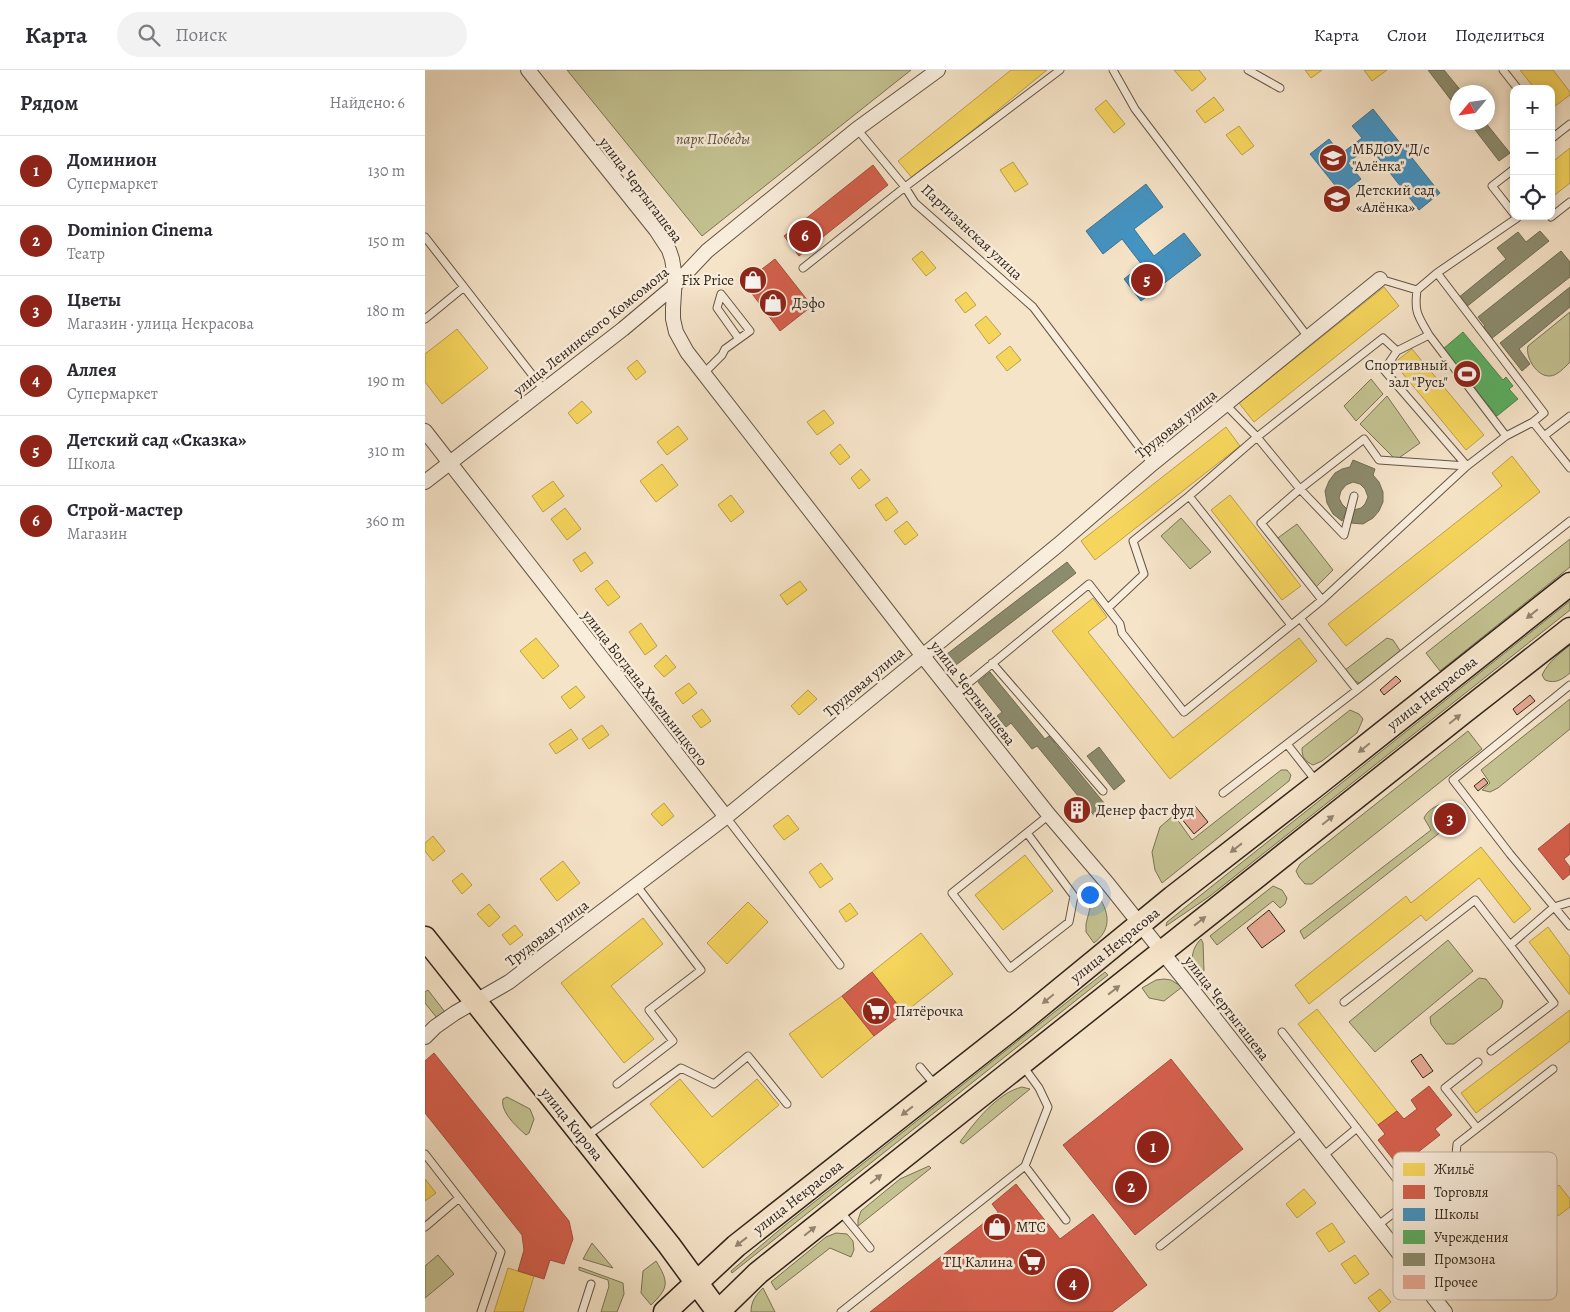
<!DOCTYPE html>
<html lang="ru">
<head>
<meta charset="utf-8">
<style>
	body { margin:0; font-family:Alegreya,serif; background:#f2f2f3; color:#2b2b33 }
	.controls { position:absolute; right:15px; top:15px; display:grid; overflow:hidden; border-radius:10px; box-shadow:0 2px 8px #0003 }
	.controls button { width:45px; height:45px; display:grid; place-items:center; padding:0; border:0; border-bottom:1px solid #e1e1e2; background:#fff; color:#2b2b33; font:25px sans-serif }
	.compass { position:absolute; left:1025px; top:15px; width:45px; height:45px; border-radius:50%; background:#fff; box-shadow:0 2px 8px #0003; rotate:241deg }
	.you { position:absolute; left:664px; top:824px; width:18px; height:18px; margin:-12px; border:4px solid #fff; border-radius:50%; background:#1a73e8; box-shadow:0 0 0 8px #1a73e833 }
	.badge { display:grid; place-items:center; width:32px; height:32px; border-radius:50%; background:#8f2418; color:#fff; font-size:16px; font-weight:700 }
	.pin { position:absolute; translate:-50% -50%; border:2px solid #fff; box-shadow:0 1px 5px #0006 }
	.list { margin:0; padding:0; list-style:none }
	h2 { display:flex; justify-content:space-between; align-items:center; height:65px; margin:0; padding:0 20px; font-size:21px }
	h2 small { font-size:16px; font-weight:400; color:#7c7c81 }
	.list li { display:grid; grid-template-columns:32px 1fr auto; gap:15px; align-items:center; box-sizing:border-box; height:70px; padding:0 20px; border-top:1px solid #e1e1e2 }
	.list b { display:block; font-size:19px; white-space:nowrap }
	.list p { margin:0; font-size:16px; white-space:nowrap; color:#7c7c81 }
	.list em { font-size:16px; font-style:normal; color:#7c7c81 }
	.icon { flex:none; width:28px; height:28px; fill:none; stroke:currentColor; stroke-width:2; stroke-linecap:round; stroke-linejoin:round }
	.map { position:relative; flex:none; width:1145px; height:1242px; overflow:hidden }
	header { display:flex; align-items:center; gap:30px; box-sizing:border-box; height:70px; padding:0 25px; background:#fff; border-bottom:1px solid #e1e1e2 }
	header strong { font-size:24px }
	nav { display:flex; gap:28px; margin-inline-start:auto; font-size:18px }
	.search { width:350px; height:45px; background:#f2f2f3; display:flex; align-items:center; gap:12px; box-sizing:border-box; padding:0 18px; border-radius:28px; color:#7c7c81; font-size:19px }
	main { display:flex }
	aside { flex:1; background:#fff }
	.map>svg:first-child { display:block }
	.green { fill:#c4c291; stroke:#7a7456 }
	.homes { fill:#f6d55c; stroke:#bba048 }
	.shops { fill:#d6604d; stroke:#a44e3e }
	.schools { fill:#4393c3; stroke:#3d7291 }
	.public { fill:#5aae61; stroke:#4d854c }
	.industry { fill:#8c8c6e; stroke:#706d55 }
	.building { fill:#e8a994; stroke:#30251b }
	.lines { fill:none; stroke-linecap:round; stroke-linejoin:round }
	.service-casing { stroke:#625546; stroke-width:9 }
	.minor-casing { stroke:#625546; stroke-width:16 }
	.primary-casing { stroke:#30251b; stroke-width:25 }
	.service { stroke:#f9eddc; stroke-width:7 }
	.minor { stroke:#f9eddc; stroke-width:14 }
	.primary { stroke:#f6e4c9; stroke-width:22 }
	.oneway { fill:#938472 }
	.labels { text-anchor:middle; stroke-width:5; stroke-linejoin:round; paint-order:stroke }
	.park-label { font-size:15px; font-style:italic; fill:#5c543e; stroke:#f9eddc }
	.poi-label { font-size:15px; fill:#30251b; stroke:#f9eddc; text-anchor:start }
	.street-label { font-size:15px; fill:#30251b; stroke:#f9eddc }
	.key { fill:#f9eddc; stroke:#bdb1a2; stroke-width:1 }
	.key-label { font-size:14px; fill:#30251b }
</style>
</head>
<body>
<header>
<strong>Карта</strong>
<div class="search"><svg class="icon" aria-label="search" viewBox="0 0 24 24"><circle cx="10" cy="10" r="6"/><path d="M15 15l6 6"/></svg>Поиск</div>
<nav><a>Карта</a><a>Слои</a><a>Поделиться</a></nav>
</header>
<main>
<aside>
<h2>Рядом<small>Найдено: 6</small></h2>
<ul class="list">
<li><span class="badge">1</span><div><b>Доминион</b><p>Супермаркет</p></div><em>130 m</em></li>
<li><span class="badge">2</span><div><b>Dominion Cinema</b><p>Театр</p></div><em>150 m</em></li>
<li><span class="badge">3</span><div><b>Цветы</b><p>Магазин · улица Некрасова</p></div><em>180 m</em></li>
<li><span class="badge">4</span><div><b>Аллея</b><p>Супермаркет</p></div><em>190 m</em></li>
<li><span class="badge">5</span><div><b>Детский сад «Сказка»</b><p>Школа</p></div><em>310 m</em></li>
<li><span class="badge">6</span><div><b>Строй-мастер</b><p>Магазин</p></div><em>360 m</em></li>
</ul>
</aside>
<div class="map">
<svg width="1145" height="1242" viewBox="0 0 1145 1242">
	<rect width="100%" height="100%" fill="#f6e4c9"/>
	<filter id="stains"><feTurbulence type="fractalNoise" baseFrequency=".004" numOctaves="4"/><feColorMatrix values="0 0 0 0 .2 0 0 0 0 .09 0 0 0 0 .02 0 0 0 .5 -.17"/></filter>
	<radialGradient id="worn" r=".72"><stop offset=".6" stop-color="#630" stop-opacity="0"/><stop offset="1" stop-color="#630" stop-opacity=".3"/></radialGradient>
	<path class="green" d="M142,0h344l-209,166z
		M1145,242v50c-5,5 -13,14 -20,14 -13,1 -25,-19 -22,-30z
		M946,309l12,15 -27,27 -12,-15z
		M962,326l33,47 -24,17 -36,-36z
		M756,448l30,34 -21,17 -29,-33z
		M872,454l36,46 -18,18 -40,-48z
		M1145,469v28l-130,104 -14,-18z
		M1145,531v9l-360,286 -44,30 1,-4z
		M962,568l6,2 8,12 -40,32 -6,-3 -10,-11z
		M1145,575v28c-9,7 -14,11 -25,7l-3,-5c7,-14 17,-21 28,-30z
		M1145,629v30l-72,59 -8,4 -8,-2 8,-7 -9,-13z
		M925,640l9,4 4,5 -6,14 -35,28 -9,4c-8,-4 -11,-7 -11,-17z
		M1043,661l14,18 -170,135h-7l-6,-7 -3,-6 4,-7z
		M856,700h6l4,5 -2,6 -127,102 -7,-13 -3,-18 8,-25 14,-12 18,25z
		M1017,734l7,2 -16,12 9,13 -138,108 -4,-8 131,-101 -7,-12c3,-7 11,-12 18,-14z
		M848,816l9,4 5,8 -2,6 -5,4 -7,-7 -56,44 -7,-9z
		M674,827c11,17 12,33 -5,46l-8,-11v-8l5,-20z
		M776,869l2,4 1,28 -5,4c-10,-12 -8,-26 2,-36z
		M1023,870l25,31 -98,81 -26,-30z
		M680,902l3,3 -376,298 -1,-2 53,-45z
		M1054,908l7,1 17,22 -2,7 -47,36h-8l-15,-20 -1,-7z
		M739,909l7,1 11,7 -18,14 -15,-3 -7,-10 14,-8z
		M3,920l17,22 -8,6 -12,-15v-11z
		M597,1017l8,2 -67,55 -3,-2c15,-20 37,-49 62,-55z
		M82,1027l23,12 4,10 -5,14 -3,2c-9,-8 -26,-23 -23,-36z
		M504,1096l2,2 -73,58v-6l3,-9 39,-32z
		M411,1163l11,1 6,7 1,9 -3,7 -21,-9 -54,42 -5,-8 55,-45z
		M167,1173l21,25 -30,-9z
		M13,1185l16,19 -29,24v-32z
		M231,1191c13,21 13,27 -5,44l-10,-12 2,-22z
		M154,1197l44,16 1,11 -7,18h-16l8,-26 -1,-6 -29,-10z
		M338,1218l12,24h-24c0,-11 5,-17 12,-24z"/>
	<path class="homes" d="M586,0h36l-134,109 -15,-18z
		M749,0h25l7,9 -14,12z
		M880,0h17l-11,8z
		M939,0h23l-15,11z
		M1095,0h33l17,22v3l-19,14v-20h-16z
		M789,27l10,13 -19,13 -9,-12z
		M681,30l19,24 -11,9 -19,-24z
		M814,56l15,20 -12,9 -16,-20z
		M1145,78v35l-19,15v-35z
		M588,92l15,22 -13,8 -15,-22z
		M497,181l14,17 -10,8 -14,-17z
		M959,217l15,19 -145,116 -15,-19z
		M541,222l10,13 -11,8 -10,-13z
		M561,246l15,18 -12,10 -14,-19z
		M32,259l31,39 -46,36 -17,-22v-28z
		M585,276l11,14 -14,11 -11,-14z
		M987,279l72,86 -18,15 -72,-87z
		M212,290l9,12 -10,8 -9,-12z
		M157,331l10,11 -15,12 -9,-11z
		M399,340l10,13 -17,12 -10,-13z
		M253,356l10,13 -21,16 -10,-13z
		M801,357l14,19 -145,114 -14,-19z
		M415,374l10,13 -10,8 -10,-12z
		M1087,386l28,36 -194,154 -18,-22 174,-138 -10,-13z
		M237,394l16,21 -22,17 -16,-21z
		M436,399l9,11 -11,9 -8,-11z
		M128,411l11,15 -21,16 -11,-16z
		M306,425l13,17 -13,10 -13,-17z
		M805,425l71,91 -19,14 -71,-90z
		M462,427l11,15 -12,9 -11,-16z
		M140,438l16,21 -14,11 -16,-21z
		M482,451l11,14 -13,10 -11,-14z
		M160,482l8,11 -12,9 -8,-12z
		M182,510l13,17 -12,9 -13,-17z
		M375,511l7,9 -20,15 -7,-10z
		M668,528l14,19 -19,15 85,106 126,-100 18,23 -147,118 -118,-148z
		M216,553l16,23 -12,9 -16,-23z
		M111,568l23,28 -16,13 -23,-28z
		M241,585l10,12 -12,10 -10,-11z
		M264,613l8,10 -14,11 -8,-11z
		M151,616l9,11 -15,12 -9,-12z
		M383,620l9,9 -18,16 -8,-9z
		M277,639l9,12 -10,7 -9,-12z
		M177,655l7,10 -20,14 -7,-10z
		M146,659l7,10 -22,15 -7,-10z
		M239,733l10,13 -12,10 -11,-12z
		M363,745l11,14 -15,11 -11,-14z
		M8,766l12,15 -12,10 -8,-10v-8z
		M1056,777l50,62 -17,14 -35,-45 -53,43 -5,-6 -112,89 -14,-19 111,-89 5,7z
		M600,785l28,36 -50,39 -28,-35z
		M138,791l17,22 -23,18 -17,-22z
		M396,793l12,16 -13,9 -11,-16z
		M37,803l10,12 -10,9 -10,-13z
		M323,832l20,20 -41,42 -20,-21z
		M425,833l8,11 -12,8 -7,-11z
		M64,834l11,13 -11,10 -12,-13z
		M218,848l20,26 -52,42 43,53 -30,24 -63,-80z
		M90,855l8,10 -13,10 -8,-10z
		M1123,857l22,30v38l-41,-53z
		M496,863l32,41 -49,39 -32,-41z
		M417,926l32,40 -52,42 -33,-44z
		M892,939l80,102 -19,14 -80,-101z
		M1145,940v31l-94,72 -15,-20z
		M255,1009l32,38 45,-38 22,26 -76,63 -53,-64z
		M0,1109l11,14 -11,8z
		M1134,1115l11,14v8l-12,9 -14,-19z
		M879,1119l12,14 -19,15 -11,-14z
		M907,1153l13,19 -16,10 -13,-19z
		M930,1185l14,19 -14,10 -14,-20z
		M83,1198l26,8 -11,36h-29z
		M955,1219l11,13 -12,10 -11,-14z"/>
	<path class="shops" d="M448,95l15,20 -89,71 -15,-20z
		M350,189l37,47 -32,25 -36,-48z
		M651,731l9,11 -8,6 -8,-11z
		M1027,741l6,8 -12,9 -6,-8z
		M1145,753v31l-6,5 6,8v7l-7,6 -25,-31z
		M447,902l32,41 -30,23 -32,-40z
		M9,983l135,168 4,18 -9,25 -14,-4 -6,19 -26,-8 6,-21 -2,-15 -97,-122v-52z
		M746,989l72,90 -108,86 -72,-90z
		M1004,1016l23,29 -17,14 5,6 -41,32 -21,-27 7,-6 -7,-9 19,-14 7,8 13,-10 -6,-9z
		M591,1114l44,55 33,-25 54,71 -35,27h-242l128,-100 -6,-8z"/>
	<path class="schools" d="M948,39l67,84 -21,17 -50,-64 -21,17 13,16 -19,15 -32,-40 19,-15 12,15 21,-16 -10,-12z
		M721,114l17,23 -29,22 20,27 30,-23 17,22 -60,46 -17,-22 18,-14 -20,-26 -19,15 -17,-23z"/>
	<path class="public" d="M1038,262l40,48 3,-3 7,9 -4,3 9,10 -21,17 -54,-67z"/>
	<path class="industry" d="M1003,0h16l18,22h-5v16z
		M1044,52h16l25,31 -11,8z
		M1115,161l9,10 -84,67 -7,-10 48,-39 -9,-11 21,-16 8,10z
		M1136,181l9,11v15l-79,62 -9,-11 3,-2 -7,-9z
		M1145,217v20l-51,42 11,15 -8,7 -22,-28z
		M928,390l22,9 -2,6 6,7 4,10v10l-4,9 -6,7 -10,6 -12,-1 3,-13 7,-2 4,-4 3,-7 -3,-8 -5,-5 -7,-2 -7,3 -5,6 -2,7 3,6 5,5 -5,12 -9,-7 -6,-11 -2,-12 4,-10 6,-8 7,-4 8,-2z
		M642,492l9,11 -120,92 -9,-11z
		M565,602l55,67 4,-3 60,73 -12,10 -60,-73 -5,3 -21,-26 -5,4 -9,-11 5,-4 -24,-30z
		M674,677l26,34 -11,9 -27,-34z"/>
	<path class="building" d="M971,606l5,5 -17,14 -4,-5z
		M1105,625l5,6 -18,14 -4,-6z
		M1059,708l4,5 -10,8 -4,-5z
		M770,736l13,16 -14,12 -13,-16z
		M844,840l16,21 -23,17 -15,-20z
		M996,984l12,17 -10,7 -12,-17z"/>
	<g class="lines">
		<defs>
			<path id="service" d="M688,0l22,39 173,228
				M823,0l32,18
				M1078,0l15,19
				M432,59l48,58 10,16 118,104 119,157
				M1126,69l19,-15
				M1089,99l-22,17 22,28
				M1125,146l1,1 19,-15
				M0,167l39,50
				M378,198l102,-81 155,-117
				M1012,203l80,-55 -2,-2
				M955,209l37,11
				M0,249l39,-32 80,103
				M972,281l-13,19 83,96
				M279,303l18,-18 3,-6 25,-18 -29,-37 -4,14 22,31
				M800,334l32,33 43,52 44,46 10,-39
				M1081,366l-77,-101c-11,-19 -15,-23 -12,-45l20,-17 107,140 -11,9
				M1119,366l26,-20
				M764,426l102,129
				M897,530l-61,-77 39,-34 64,-50 15,21 88,6
				M683,538l36,-34 -11,-33 56,-45 68,-59 126,-99 14,13 32,-16
				M567,593l111,128
				M1145,615l-117,95 57,74 60,72
				M932,620l-57,-72 22,-18 145,-134 39,-30 27,-14 37,46
				M529,625l135,-111 31,40 2,9 62,79 116,-94
				M862,674l29,37
				M798,723l134,-103 213,-169
				M301,747l114,148
				M602,763l47,63 -5,26 -59,46 -58,-75 97,-78
				M919,932l131,-102 35,45
				M857,962l130,167
				M1066,981l63,-48 -44,-58 44,-38 16,-5
				M598,996l16,22 9,19 -23,59 41,54
				M495,997l16,19
				M192,1014l56,-43 -24,-31 52,-40 -64,-84
				M1052,1058l-32,-40 33,-26
				M162,1066l94,-68 33,16 34,-28 39,48
				M0,1084l76,98 -20,60
				M898,1086l34,-28
				M415,1141l30,37
				M952,1156l78,-60 2,-22 96,-75
				M0,1157l34,-29
				M735,1176l143,-115
				M157,1242l9,-28
				M416,1242l184,-146"/>
			<path id="minor" d="M103,0l128,160 13,20 3,9 3,18 -2,31v11l3,13 11,20 235,303 127,160 59,69 83,104 254,324
				M0,361l301,386
				M0,412l198,-153 50,-42 34,-36 150,-122 81,-59
				M0,967l10,-10 20,-14 54,-31 217,-165 332,-272 94,-81 228,-185"/>
			<path id="primary" d="M0,868l244,307 49,67
				M240,1242l71,-66 287,-226 150,-123 145,-113 252,-200
				M293,1242l40,-39 80,-64 626,-497 106,-83"/>
		</defs>
		<use href="#service" class="service-casing"/>
		<use href="#minor" class="minor-casing"/>
		<use href="#primary" class="primary-casing"/>
		<use href="#service" class="service"/>
		<use href="#minor" class="minor"/>
		<use href="#primary" class="primary"/>
	</g>
	<defs><path id="oneway-solid" d="M-6-.8H1V-3.2L6.5 0L1 3.2V.8H-6Z" transform="scale(1.25)"/></defs>
	<g class="oneway">
		<use href="#oneway-solid" transform="translate(1107 544) rotate(141)"/>
		<use href="#oneway-solid" transform="translate(1030 649) rotate(-39)"/>
		<use href="#oneway-solid" transform="translate(939 678) rotate(141)"/>
		<use href="#oneway-solid" transform="translate(903 750) rotate(-39)"/>
		<use href="#oneway-solid" transform="translate(811 778) rotate(142)"/>
		<use href="#oneway-solid" transform="translate(775 851) rotate(-38)"/>
		<use href="#oneway-solid" transform="translate(689 920) rotate(-38)"/>
		<use href="#oneway-solid" transform="translate(623 929) rotate(141)"/>
		<use href="#oneway-solid" transform="translate(482 1041) rotate(142)"/>
		<use href="#oneway-solid" transform="translate(451 1109) rotate(-38)"/>
		<use href="#oneway-solid" transform="translate(385 1161) rotate(-39)"/>
		<use href="#oneway-solid" transform="translate(316 1172) rotate(142)"/>
	</g>
	<defs>
		<symbol id="school-disc" viewBox="-11 -11 22 22"><circle r="9.5" fill="#8f2418" stroke="#f9eddc"/><path d="M0-5L7-2L0 1L-7-2ZM-4 1L0 2.5L4 1V4Q0 6-4 4Z" fill="#fff"/></symbol>
		<symbol id="shop-disc" viewBox="-11 -11 22 22"><circle r="9.5" fill="#8f2418" stroke="#f9eddc"/><path d="M-5-2.5h2.3a2.7 3.5 0 0 1 5.4 0H5L5.5 6h-11ZM-1.5-2.5h3a1.5 2.3 0 0 0-3 0Z" fill="#fff"/></symbol>
		<symbol id="stadium-disc" viewBox="-11 -11 22 22"><circle r="9.5" fill="#8f2418" stroke="#f9eddc"/><path d="M0-5a6.5 5 0 1 0 0 10a6.5 5 0 1 0 0-10ZM-3.5-1.8h7v3.6h-7Z" fill="#fff"/></symbol>
		<symbol id="building-disc" viewBox="-11 -11 22 22"><circle r="9.5" fill="#8f2418" stroke="#f9eddc"/><path d="M-4-6H4V6H1V3H-1V6H-4ZM-2.5-4.3h1.7v1.8h-1.7ZM.8-4.3h1.7v1.8H.8ZM-2.5-1h1.7V.8h-1.7ZM.8-1h1.7V.8H.8Z" fill="#fff"/></symbol>
		<symbol id="supermarket-disc" viewBox="-11 -11 22 22"><circle r="9.5" fill="#8f2418" stroke="#f9eddc"/><path d="M-6-5.5h2.5l.6 2H6L4.5 2H-2.5L-4.4-4H-6ZM-1.5 3.2a1.3 1.3 0 1 0 .1 0ZM3 3.2a1.3 1.3 0 1 0 .1 0Z" fill="#fff"/></symbol>
	</defs>
	<g fill-rule="evenodd">
		<use href="#school-disc" x="892" y="72" width="32" height="32"/>
		<use href="#school-disc" x="896" y="113" width="32" height="32"/>
		<use href="#shop-disc" x="312" y="194" width="32" height="32"/>
		<use href="#shop-disc" x="332" y="217" width="32" height="32"/>
		<use href="#stadium-disc" x="1026" y="288" width="32" height="32"/>
		<use href="#building-disc" x="636" y="724" width="32" height="32"/>
		<use href="#supermarket-disc" x="435" y="925" width="32" height="32"/>
		<use href="#shop-disc" x="556" y="1141" width="32" height="32"/>
		<use href="#supermarket-disc" x="591" y="1176" width="32" height="32"/>
	</g>
	<g class="labels">
		<g class="park-label">
			<text x="288" y="74">парк Победы</text>
		</g>
		<g class="poi-label">
			<text x="927" y="84">МБДОУ "Д/с<tspan x="927" dy="17">"Алёнка"</tspan></text>
			<text x="931" y="125">Детский сад<tspan x="931" dy="17">«Алёнка»</tspan></text>
			<text x="309" y="215" text-anchor="end">Fix Price</text>
			<text x="367" y="238">Дэфо</text>
			<text x="1023" y="300" text-anchor="end">Спортивный<tspan x="1023" dy="17">зал "Русь"</tspan></text>
			<text x="671" y="745">Денер фаст фуд</text>
			<text x="470" y="946">Пятёрочка</text>
			<text x="591" y="1162">МТС</text>
			<text x="588" y="1197" text-anchor="end">ТЦ Калина</text>
		</g>
		<g class="street-label">
			<text transform="translate(216 120) rotate(53)" y="5">улица Чертыгашева</text>
			<text transform="translate(547 162) rotate(43)" y="5">Партизанская улица</text>
			<text transform="translate(166 261) rotate(-39)" y="5">улица Ленинского Комсомола</text>
			<text transform="translate(751 354) rotate(-39)" y="5">Трудовая улица</text>
			<text transform="translate(439 612) rotate(-40)" y="5">Трудовая улица</text>
			<text transform="translate(220 618) rotate(52)" y="5">улица Богдана Хмельницкого</text>
			<text transform="translate(548 623) rotate(52)" y="5">улица Чертыгашева</text>
			<text transform="translate(1007 623) rotate(-38)" y="5">улица Некрасова</text>
			<text transform="translate(122 863) rotate(-37)" y="5">Трудовая улица</text>
			<text transform="translate(690 875) rotate(-39)" y="5">улица Некрасова</text>
			<text transform="translate(802 938) rotate(52)" y="5">улица Чертыгашева</text>
			<text transform="translate(147 1054) rotate(51)" y="5">улица Кирова</text>
			<text transform="translate(373 1127) rotate(-38)" y="5">улица Некрасова</text>
		</g>
	</g>
	<rect x="968" y="1082" width="164" height="148" rx="8" class="key"/>
	<rect x="978" y="1093" width="22" height="13" fill="#f6d55c"/>
	<rect x="978" y="1115" width="22" height="14" fill="#d6604d"/>
	<rect x="978" y="1138" width="22" height="13" fill="#4393c3"/>
	<rect x="978" y="1160" width="22" height="14" fill="#5aae61"/>
	<rect x="978" y="1183" width="22" height="13" fill="#8c8c6e"/>
	<rect x="978" y="1205" width="22" height="14" fill="#e8a994"/>
	<g class="key-label">
		<text x="1009" y="1104">Жильё</text>
		<text x="1009" y="1127">Торговля</text>
		<text x="1009" y="1149">Школы</text>
		<text x="1009" y="1172">Учреждения</text>
		<text x="1009" y="1194">Промзона</text>
		<text x="1009" y="1217">Прочее</text>
	</g>
	<rect width="100%" height="100%" filter="url(#stains)"/>
	<rect width="100%" height="100%" fill="url(#worn)"/>
</svg>
<div class="controls">
<button>+</button>
<button>−</button>
<button><svg class="icon" aria-label="locate" viewBox="0 0 24 24"><circle cx="12" cy="12" r="6"/><path d="M12 2v4M12 18v4M2 12h4M18 12h4"/></svg></button>
</div>
<svg class="compass" viewBox="-18 -18 36 36"><path d="M0-13l5 13h-10z" fill="#e53935"/><path d="M0 13l5-13h-10z" fill="#7c7c81"/></svg>
<div class="you"></div>
<div class="pin badge" style="left:728px;top:1077px">1</div>
<div class="pin badge" style="left:706px;top:1117px">2</div>
<div class="pin badge" style="left:1025px;top:749px">3</div>
<div class="pin badge" style="left:648px;top:1214px">4</div>
<div class="pin badge" style="left:722px;top:210px">5</div>
<div class="pin badge" style="left:380px;top:166px">6</div>
</div>
</main>
</body>
</html>
